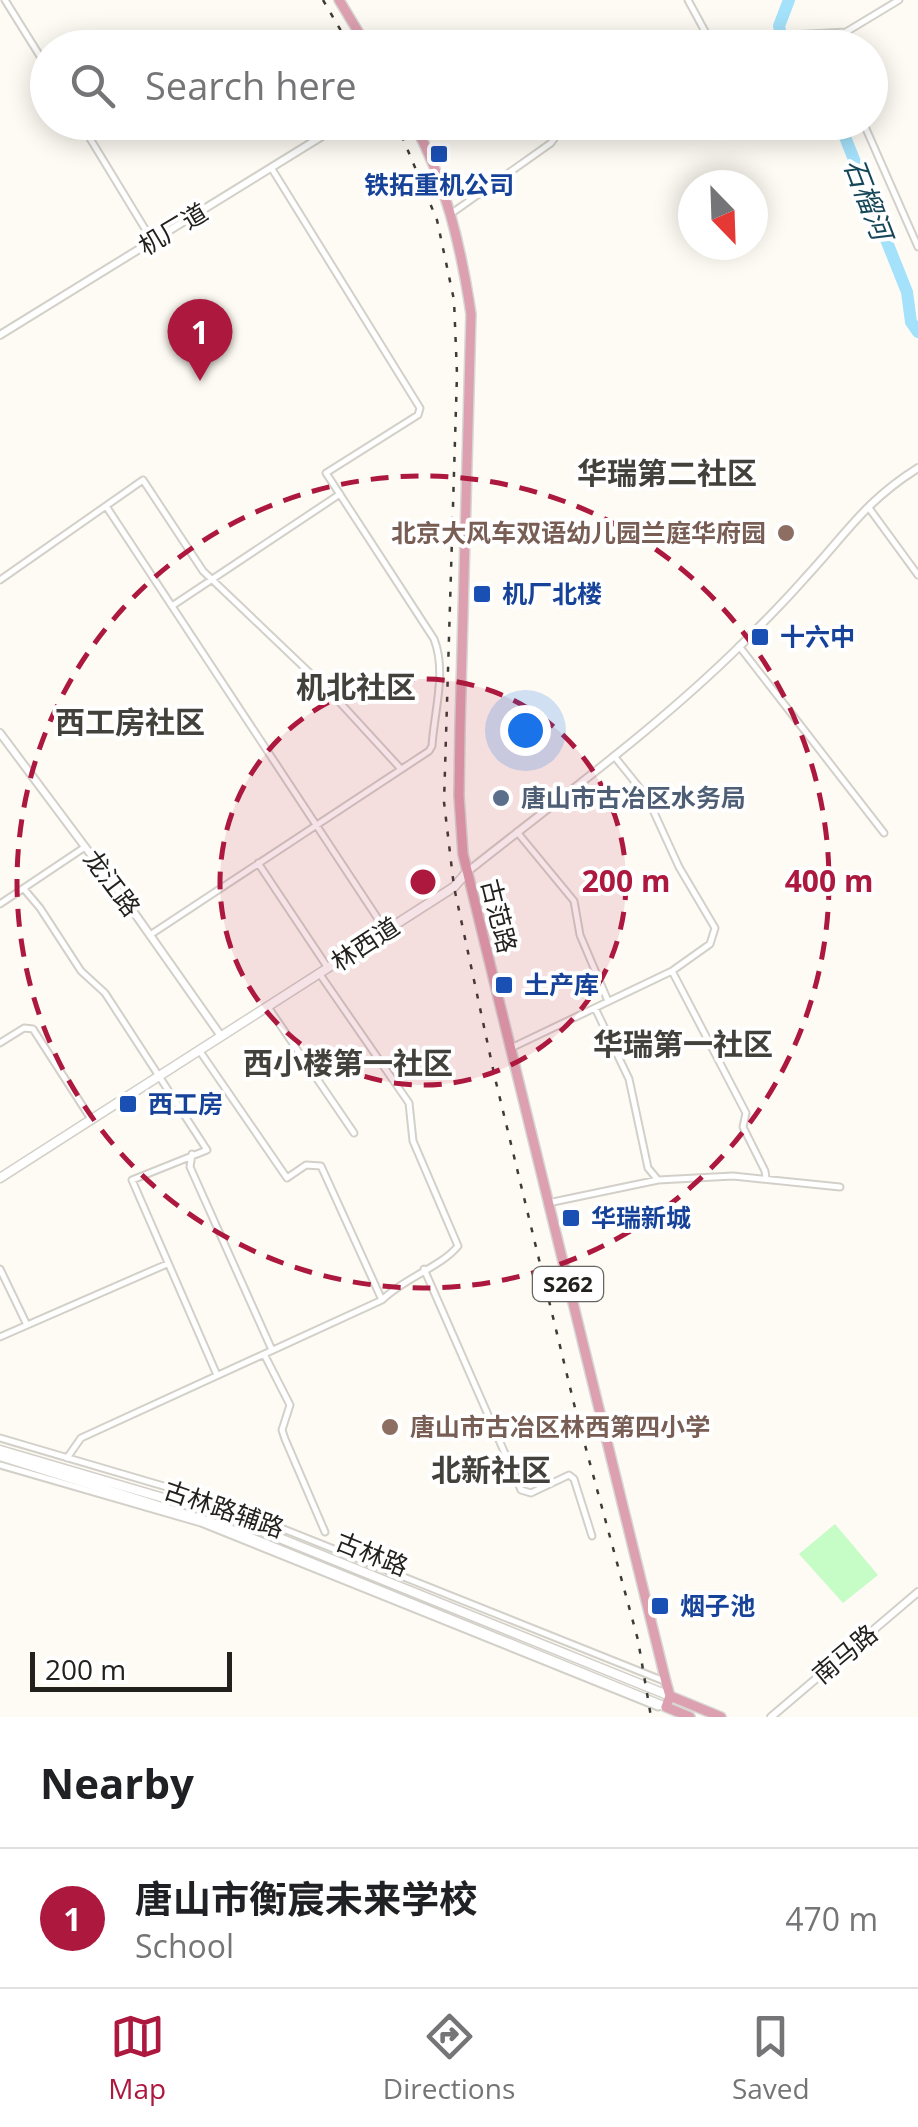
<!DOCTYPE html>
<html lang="en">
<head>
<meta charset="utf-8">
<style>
	body { margin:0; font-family:"Open Sans","Noto Sans SC",sans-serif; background:#f6f6f6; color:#202124 }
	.compass { position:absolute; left:678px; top:170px; width:90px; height:90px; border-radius:50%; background:#fff; box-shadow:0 5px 25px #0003; rotate:157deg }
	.scale { position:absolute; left:30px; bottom:25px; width:202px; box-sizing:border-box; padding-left:10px; border:5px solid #22211e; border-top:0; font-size:28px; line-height:35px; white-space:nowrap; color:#22211e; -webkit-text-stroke:8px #fff; paint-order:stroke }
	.you { position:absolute; left:525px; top:730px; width:35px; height:35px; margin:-25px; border:8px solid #fff; border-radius:50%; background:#1a73e8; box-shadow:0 0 0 15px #1a73e833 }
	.badge { display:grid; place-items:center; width:65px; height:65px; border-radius:50%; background:#ac183e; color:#fff; font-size:32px; font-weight:700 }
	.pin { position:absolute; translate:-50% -82px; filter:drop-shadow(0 2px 5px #0008) }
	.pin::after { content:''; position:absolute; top:52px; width:35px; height:30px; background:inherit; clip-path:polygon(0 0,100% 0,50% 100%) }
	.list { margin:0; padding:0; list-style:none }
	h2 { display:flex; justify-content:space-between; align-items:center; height:130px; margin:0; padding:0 40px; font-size:42px }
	h2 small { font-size:32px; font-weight:400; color:#757577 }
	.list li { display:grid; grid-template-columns:65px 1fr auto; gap:30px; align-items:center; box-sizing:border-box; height:140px; padding:0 40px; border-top:2px solid #e0e0e0 }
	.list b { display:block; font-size:38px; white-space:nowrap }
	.list p { margin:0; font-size:32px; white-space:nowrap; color:#757577 }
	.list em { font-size:32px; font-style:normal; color:#757577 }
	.icon { flex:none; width:55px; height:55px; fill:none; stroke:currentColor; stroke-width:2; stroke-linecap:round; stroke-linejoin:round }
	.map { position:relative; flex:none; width:918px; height:1717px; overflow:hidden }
	.search { position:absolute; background:#fff; box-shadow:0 5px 25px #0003; left:30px; right:30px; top:30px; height:110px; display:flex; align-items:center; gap:25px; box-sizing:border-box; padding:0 35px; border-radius:55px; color:#757577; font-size:38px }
	.sheet { height:270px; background:#fff }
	nav { display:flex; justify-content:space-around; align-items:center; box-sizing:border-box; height:140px; border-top:2px solid #e0e0e0; background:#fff; font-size:28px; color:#757577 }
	nav a { display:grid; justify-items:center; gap:5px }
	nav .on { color:#ac183e }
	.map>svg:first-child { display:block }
	.garden { fill:#c6fcc6 }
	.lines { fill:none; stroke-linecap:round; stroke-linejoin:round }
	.river { stroke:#a4e1fa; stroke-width:12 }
	.minor-casing { stroke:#d3d0c9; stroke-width:9 }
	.tertiary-casing { stroke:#d3d0c9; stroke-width:10 }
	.secondary-casing { stroke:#d3d0c9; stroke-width:11 }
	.primary-casing { stroke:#d7d7d6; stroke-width:12 }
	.minor { stroke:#fff; stroke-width:5 }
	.tertiary { stroke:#fff; stroke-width:6 }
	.secondary { stroke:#fff; stroke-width:8 }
	.primary { stroke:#dda0b0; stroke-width:9 }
	.rail { stroke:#3c3b37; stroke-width:2.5; stroke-dasharray:5 10; stroke-linecap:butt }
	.ring { fill:none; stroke:#ac183e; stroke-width:5; stroke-dasharray:18 12 }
	.transit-dot { fill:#1a4fb4; stroke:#fff; stroke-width:4 }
	.education-dot { fill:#8d6e63; stroke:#fff; stroke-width:4 }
	.service-dot { fill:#5c6f8a; stroke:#fff; stroke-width:4 }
	.labels { text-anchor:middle; stroke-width:8; stroke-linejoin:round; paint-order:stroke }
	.shield { fill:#fff; stroke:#646462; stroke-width:2.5 }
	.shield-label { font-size:22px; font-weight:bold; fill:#22211e }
	.transit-label { font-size:25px; font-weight:bold; fill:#164399; stroke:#fff; text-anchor:start }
	.street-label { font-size:25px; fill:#22211e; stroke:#fff }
	.education-label { font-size:25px; font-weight:bold; fill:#785e54; stroke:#fff; text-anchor:end }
	.service-label { font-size:25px; font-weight:bold; fill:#4e5e75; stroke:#fff; text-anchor:start }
	.water-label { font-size:28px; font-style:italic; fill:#164758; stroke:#fff }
	.quarter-label { font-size:30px; font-weight:bold; fill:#43413b; stroke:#fff }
	.centre { fill:#ac183e; stroke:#fff; stroke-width:5 }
	.ring-label { font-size:30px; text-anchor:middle; font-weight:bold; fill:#ac183e; stroke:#fff; stroke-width:8; stroke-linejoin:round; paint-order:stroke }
</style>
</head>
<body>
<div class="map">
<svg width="918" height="1717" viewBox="0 0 918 1717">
	<rect width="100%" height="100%" fill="#fefbf4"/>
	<path class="garden" d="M835,1524l43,51 -35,28 -44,-49z"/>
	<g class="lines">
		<path class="river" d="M784,48l-5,-22 10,-26
			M839,122l68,170 4,30 7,10"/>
		<defs>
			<path id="minor" d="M5,0l43,69
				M688,0l26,48
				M836,33l3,15
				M724,48l49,-12 73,-4 53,-32
				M80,122l73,120
				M863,122l55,125
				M452,213l99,-70 15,-21
				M106,506l280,425
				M869,508l49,67
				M0,580l143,-100 60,91 130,124 68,74
				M172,606l168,-112
				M739,646l145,187
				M517,832l57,69 6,34 28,66
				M258,863l70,105
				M24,889l16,19 41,63 24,22 102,157 -75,30 85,195
				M0,904l85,-57
				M150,935l279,-184 3,-5c2,-34 15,-74 2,-107l-108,-166 92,-58 2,-7 -148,-239
				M672,971l74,142 -3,14 22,44 1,7
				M268,1007l86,126
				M595,1008l34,71 19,89 10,12
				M0,1043l24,-15 9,1 58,90
				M511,1048l161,-77 38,-27 5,-16 -36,-61 -32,-70 -33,-41
				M199,1050l88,128 19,-13 15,1 61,134
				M192,1154l-2,13 82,183
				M548,1203l110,-23 75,-4 107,11
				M0,1269l27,56
				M424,1269l97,221 10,3 38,-18 5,4 18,57
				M0,1337l167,-73
				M264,1354l26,51 -8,25 3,9 40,93
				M0,1438l211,62 453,181
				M67,1458l14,-20 301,-138c22,-22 59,-33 76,-54l-45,-105 -4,-38 -90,-130
				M0,1465l201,58 457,184"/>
			<path id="tertiary" d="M0,335l345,-213
				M0,733l133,178 88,125
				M467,872c93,-74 190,-144 275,-228 21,-21 43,-43 63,-66 41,-44 60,-77 113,-110
				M771,1717l147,-125"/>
			<path id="secondary" d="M0,1178l454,-291 13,-15
				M0,1450l225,66 445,180
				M0,1456l219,69 447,182"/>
			<path id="primary" d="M339,0l29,48
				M413,122c33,60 48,125 58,192l-11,413 -1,69 4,58 203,828 4,14 -4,11 24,10
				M670,1696l51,21"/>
		</defs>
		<use href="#minor" class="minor-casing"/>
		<use href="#tertiary" class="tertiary-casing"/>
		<use href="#secondary" class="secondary-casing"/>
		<use href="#primary" class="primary-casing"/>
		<use href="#minor" class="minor"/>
		<use href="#tertiary" class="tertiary"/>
		<use href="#secondary" class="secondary"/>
		<use href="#primary" class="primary"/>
		<path class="rail" d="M323,0l28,48
			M396,122l41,98 17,80 3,74 -13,428 10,85 41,191 81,334 62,228 13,77"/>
	</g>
	<circle cx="423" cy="882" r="203" fill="#ac183e" fill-opacity=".12"/>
	<g class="ring">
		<circle cx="423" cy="882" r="203"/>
		<circle cx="423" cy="882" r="406"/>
	</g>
	<g class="transit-dot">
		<rect x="429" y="144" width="20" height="20" rx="5"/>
		<rect x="472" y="584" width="20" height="20" rx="5"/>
		<rect x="750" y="627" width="20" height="20" rx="5"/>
		<rect x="494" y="975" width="20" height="20" rx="5"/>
		<rect x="118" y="1094" width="20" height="20" rx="5"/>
		<rect x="561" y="1208" width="20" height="20" rx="5"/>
		<rect x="650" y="1596" width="20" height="20" rx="5"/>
	</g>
	<g class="education-dot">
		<circle cx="786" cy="533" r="10"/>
		<circle cx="390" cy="1427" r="10"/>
	</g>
	<circle class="service-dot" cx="501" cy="798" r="10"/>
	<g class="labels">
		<rect class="shield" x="533" y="1267" width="70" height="34" rx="8"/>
		<g class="shield-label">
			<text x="568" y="1292">S262</text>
		</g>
		<g class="transit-label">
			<text x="439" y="194" text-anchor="middle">铁拓重机公司</text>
			<text x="502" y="603">机厂北楼</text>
			<text x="780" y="646">十六中</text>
			<text x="524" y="994">土产库</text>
			<text x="148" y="1113">西工房</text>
			<text x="591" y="1227">华瑞新城</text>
			<text x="680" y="1615">烟子池</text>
		</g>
		<g class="street-label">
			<text transform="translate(173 229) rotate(-31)" y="9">机厂道</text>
			<text transform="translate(112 883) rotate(53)" y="9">龙江路</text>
			<text transform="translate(499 916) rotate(76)" y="9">古范路</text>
			<text transform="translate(365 944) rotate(-33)" y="9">林西道</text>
			<text transform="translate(224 1509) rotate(19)" y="9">古林路辅路</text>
			<text transform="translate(372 1554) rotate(22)" y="9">古林路</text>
			<text transform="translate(845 1654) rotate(-40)" y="9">南马路</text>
		</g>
		<g class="education-label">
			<text x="766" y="542">北京大风车双语幼儿园兰庭华府园</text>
			<text x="410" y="1436" text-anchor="start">唐山市古冶区林西第四小学</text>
		</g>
		<g class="service-label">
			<text x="521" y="807">唐山市古冶区水务局</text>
		</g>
		<g class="water-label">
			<text transform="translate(868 199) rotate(69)" y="10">石榴河</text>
		</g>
		<g class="quarter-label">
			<text x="667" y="484">华瑞第二社区</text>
			<text x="356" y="698">机北社区</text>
			<text x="130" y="733">西工房社区</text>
			<text x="683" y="1055">华瑞第一社区</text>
			<text x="348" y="1074">西小楼第一社区</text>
			<text x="491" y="1481">北新社区</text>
		</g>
	</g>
	<circle cx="423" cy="882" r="15" class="centre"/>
	<g class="ring-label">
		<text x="626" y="892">200 m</text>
		<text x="829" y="892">400 m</text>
	</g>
</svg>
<svg class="compass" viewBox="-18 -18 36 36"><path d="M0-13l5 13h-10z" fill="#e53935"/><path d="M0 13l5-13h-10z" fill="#757577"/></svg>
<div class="scale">200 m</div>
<div class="you"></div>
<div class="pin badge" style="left:200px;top:381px">1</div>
<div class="search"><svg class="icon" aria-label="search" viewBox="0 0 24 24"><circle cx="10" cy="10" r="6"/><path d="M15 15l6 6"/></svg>Search here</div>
</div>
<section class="sheet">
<h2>Nearby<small></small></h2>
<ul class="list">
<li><span class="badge">1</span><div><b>唐山市衡宸未来学校</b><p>School</p></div><em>470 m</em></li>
</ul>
</section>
<nav>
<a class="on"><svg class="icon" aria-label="map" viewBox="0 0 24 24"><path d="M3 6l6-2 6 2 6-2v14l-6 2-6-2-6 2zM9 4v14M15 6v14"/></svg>Map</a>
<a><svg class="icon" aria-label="directions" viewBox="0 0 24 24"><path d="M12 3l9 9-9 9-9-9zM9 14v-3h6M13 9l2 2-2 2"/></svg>Directions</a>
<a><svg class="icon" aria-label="saved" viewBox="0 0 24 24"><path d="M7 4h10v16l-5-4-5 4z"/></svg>Saved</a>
</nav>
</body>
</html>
